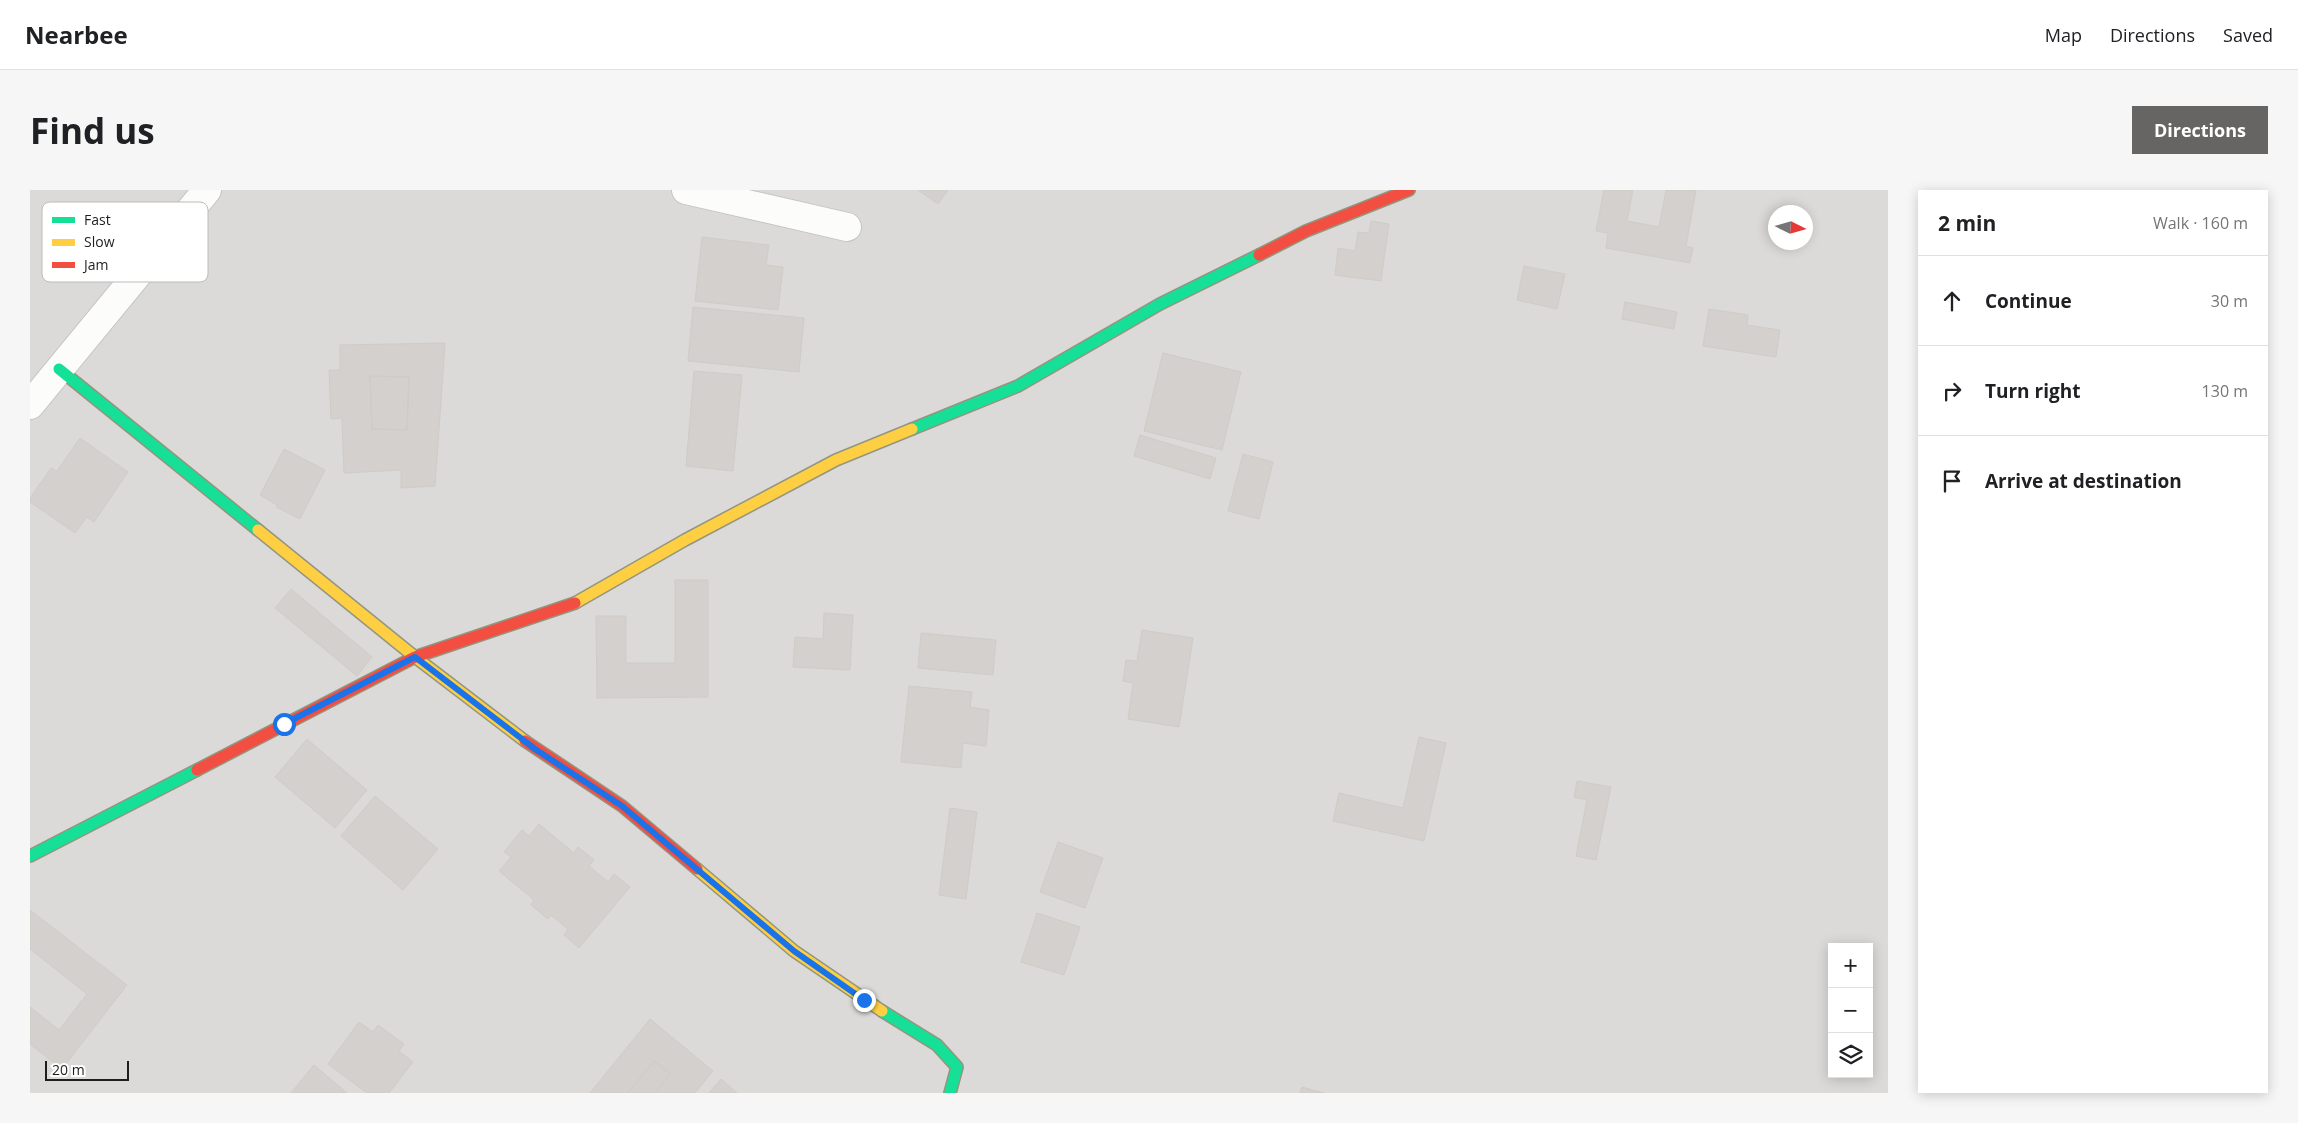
<!DOCTYPE html>
<html lang="en">
<head>
<meta charset="utf-8">
<style>
	body { margin:0; font-family:"Open Sans",sans-serif; background:#f6f6f6; color:#202124 }
	.controls { position:absolute; right:15px; bottom:15px; display:grid; overflow:hidden; border-radius:0px; box-shadow:0 2px 12px #0003 }
	.controls button { width:45px; height:45px; display:grid; place-items:center; padding:0; border:0; border-bottom:1px solid #e0e0e0; background:#fff; color:#202124; font:25px sans-serif }
	.compass { position:absolute; left:1738px; top:15px; width:45px; height:45px; border-radius:50%; background:#fff; box-shadow:0 2px 12px #0003; rotate:95deg }
	.scale { position:absolute; left:15px; bottom:12px; width:84px; box-sizing:border-box; padding-left:5px; border:2px solid #1e1e1e; border-top:0; font-size:14px; line-height:18px; white-space:nowrap; color:#1e1e1e; -webkit-text-stroke:4px #fff; paint-order:stroke }
	.stop { position:absolute; width:15px; height:15px; margin:-11px; border:4px solid #1a73e8; border-radius:50%; background:#fff }
	.stop.end { background:#1a73e8; border-color:#fff; box-shadow:0 1px 5px #0008 }
	.list { margin:0; padding:0; list-style:none }
	h2 { display:flex; justify-content:space-between; align-items:center; height:65px; margin:0; padding:0 20px; font-size:21px }
	h2 small { font-size:16px; font-weight:400; color:#757577 }
	.list li { display:grid; grid-template-columns:32px 1fr auto; gap:15px; align-items:center; box-sizing:border-box; height:90px; padding:0 20px; border-top:1px solid #e0e0e0 }
	.list b { display:block; font-size:19px; white-space:nowrap }
	.list em { font-size:16px; font-style:normal; color:#757577 }
	.icon { flex:none; width:28px; height:28px; fill:none; stroke:currentColor; stroke-width:2; stroke-linecap:round; stroke-linejoin:round }
	.map { position:relative; flex:none; width:1858px; height:903px; overflow:hidden; border-radius:0px }
	header { display:flex; align-items:center; gap:30px; box-sizing:border-box; height:70px; padding:0 25px; background:#fff; border-bottom:1px solid #e0e0e0 }
	header strong { font-size:24px }
	nav { display:flex; gap:28px; margin-inline-start:auto; font-size:18px }
	.intro { display:flex; align-items:center; justify-content:space-between; box-sizing:border-box; height:120px; padding:0 30px }
	h1 { margin:0; font-size:35px }
	.button { padding:12px 22px; border-radius:0px; background:#666564; color:#fff; font-size:18px; font-weight:700 }
	main { display:flex; gap:30px; padding:0 30px }
	aside { flex:1; background:#fff; border-radius:0px; box-shadow:0 2px 12px #0003 }
	.map>svg:first-child { display:block }
	.residential { fill:#dbdad8; fill-rule:evenodd }
	.building { fill:#d3d0cd; stroke:#cfccc8; fill-rule:evenodd }
	.lines { fill:none; stroke-linecap:round; stroke-linejoin:round }
	.street-casing { stroke:#c5c4c3; stroke-width:30 }
	.fast-casing { stroke:#93957e; stroke-width:14 }
	.slow-casing { stroke:#93957e; stroke-width:14 }
	.jam-casing { stroke:#93957e; stroke-width:14 }
	.street { stroke:#fcfcfb; stroke-width:28 }
	.fast { stroke:#16e098; stroke-width:11 }
	.slow { stroke:#ffcf43; stroke-width:11 }
	.jam { stroke:#f24e42; stroke-width:11 }
	.route { stroke:#1a73e8; stroke-width:6 }
	.key { fill:#fff; stroke:#bcbcbc; stroke-width:1 }
	.key-label { font-size:14px; fill:#1e1e1e }
</style>
</head>
<body>
<header>
<strong>Nearbee</strong>
<nav><a>Map</a><a>Directions</a><a>Saved</a></nav>
</header>
<div class="intro"><h1>Find us</h1><a class="button">Directions</a></div>
<main>
<div class="map">
<svg width="1858" height="903" viewBox="0 0 1858 903">
	<rect width="100%" height="100%" fill="#eceae7"/>
	<path class="residential" d="M0,0h1858v903h-1858zM1746,22h30v30h-30zM1802,757h37v127h-37z"/>
	<path class="building" d="M888,0h30l-10,14z
		M1574,0h29l-6,31 32,6 7,-37h30l-10,56 7,2 -3,15 -84,-15 2,-15 -12,-2z
		M1341,31l18,3 -8,57 -46,-6 3,-27 17,3 3,-19 11,1z
		M672,47l67,8 -3,20 17,2 -5,43 -83,-9z
		M1494,76l41,8 -8,35 -40,-9z
		M1595,112l52,10 -3,17 -52,-10z
		M663,117l111,11 -5,54 -111,-11z
		M1679,119l39,6 -1,10 33,5 -4,27 -73,-11z
		M415,153l-10,143 -34,2v-18l-57,3 -2,-55 -11,1 -2,-49h11v-25zM340,186l39,1 -2,53 -35,-1z
		M1133,163l78,19 -19,78 -78,-19z
		M664,181l48,4 -9,96 -47,-5z
		M340,186l39,1 -2,53 -35,-1z
		M1110,245l76,23 -6,21 -76,-23z
		M50,248l48,34 -34,50 -7,-5 -12,16 -45,-31v-4l21,-30 6,3z
		M254,259l41,21 -25,49 -24,-12 1,-2 -17,-10z
		M1213,264l30,8 -14,57 -31,-8z
		M645,390h33v117l-111,1 -1,-82h30v47h49z
		M261,399l81,68 -15,19 -82,-68z
		M794,423l29,2 -3,55 -57,-3 2,-30 28,2z
		M1112,440l51,8 -14,89 -51,-8 5,-36 -10,-2 3,-21 11,1z
		M891,443l75,7 -3,35 -75,-7z
		M879,496l63,6 -2,15 19,3 -3,36 -23,-3 -2,25 -60,-6z
		M1389,547l27,6 -22,98 -91,-20 6,-28 64,15z
		M277,549l60,51 -32,38 -60,-51z
		M1547,591l34,6 -15,73 -20,-4 11,-56 -13,-3z
		M345,606l63,53 -35,41 -62,-54z
		M920,618l27,4 -11,87 -27,-4z
		M509,634l35,29 4,-6 16,13 -5,6 19,16 6,-8 16,13 -51,61 -15,-13 4,-6 -17,-14 -3,4 -17,-14 3,-5 -35,-29 12,-14 -7,-5 18,-22 7,6z
		M1028,652l45,16 -18,50 -45,-16z
		M0,720l97,75 -65,84 -32,-25v-37l29,23 28,-36 -57,-45z
		M1007,723l43,14 -16,48 -43,-13z
		M620,829l63,52 -18,22h-40l15,-19 -16,-13 -26,32h-38z
		M329,832l14,10 5,-7 26,19 -5,7 14,11 -24,31h-22l-39,-29z
		M624,871l16,13 -15,19h-27z
		M284,875l33,28h-56z
		M691,889l16,14h-28z
		M1272,897l22,6h-24z"/>
	<g class="lines">
		<defs>
			<path id="street" d="M656,0l161,37
				M0,215l177,-215"/>
			<path id="fast" d="M29,179l199,161
				M882,239l106,-43 142,-82 99,-49
				M0,666l167,-86
				M852,821l55,34 20,22 -7,26"/>
			<path id="slow" d="M228,340l157,127 110,84
				M545,413l110,-63 151,-80 76,-31
				M667,679l97,82 88,60"/>
			<path id="jam" d="M1229,65l47,-24 103,-41
				M495,551l97,65 75,63
				M167,580l218,-113 160,-54"/>
		</defs>
		<use href="#street" class="street-casing"/>
		<use href="#fast" class="fast-casing"/>
		<use href="#slow" class="slow-casing"/>
		<use href="#jam" class="jam-casing"/>
		<use href="#street" class="street"/>
		<use href="#fast" class="fast"/>
		<use href="#slow" class="slow"/>
		<use href="#jam" class="jam"/>
	</g>
	<g class="lines">
		<path class="route" d="M254,534l131,-67 120,92 87,57 172,145 70,49"/>
	</g>
	<rect x="12" y="12" width="166" height="80" rx="8" class="key"/>
	<rect x="22" y="27" width="23" height="6" fill="#16e098"/>
	<rect x="22" y="49" width="23" height="7" fill="#ffcf43"/>
	<rect x="22" y="72" width="23" height="6" fill="#f24e42"/>
	<g class="key-label">
		<text x="54" y="35">Fast</text>
		<text x="54" y="57">Slow</text>
		<text x="54" y="80">Jam</text>
	</g>
</svg>
<div class="controls">
<button>+</button>
<button>−</button>
<button><svg class="icon" aria-label="layers" viewBox="0 0 24 24"><path d="M12 4l9 5-9 5-9-5zM3 14l9 5 9-5"/></svg></button>
</div>
<svg class="compass" viewBox="-18 -18 36 36"><path d="M0-13l5 13h-10z" fill="#e53935"/><path d="M0 13l5-13h-10z" fill="#757577"/></svg>
<div class="scale">20 m</div>
<div class="stop" style="left:254px;top:534px"></div>
<div class="stop end" style="left:834px;top:810px"></div>
</div>
<aside>
<h2>2 min<small>Walk · 160 m</small></h2>
<ul class="list">
<li><svg class="icon" aria-label="ahead" viewBox="0 0 24 24"><path d="M12 20V5M6 11l6-6 6 6"/></svg><div><b>Continue</b></div><em>30 m</em></li>
<li><svg class="icon" aria-label="right" viewBox="0 0 24 24"><path d="M7 20v-9h11M14 6l5 5-5 5"/></svg><div><b>Turn right</b></div><em>130 m</em></li>
<li><svg class="icon" aria-label="arrive" viewBox="0 0 24 24"><path d="M6 21V4h12l-3 4 3 4H6"/></svg><div><b>Arrive at destination</b></div></li>
</ul>
</aside>
</main>
</body>
</html>
